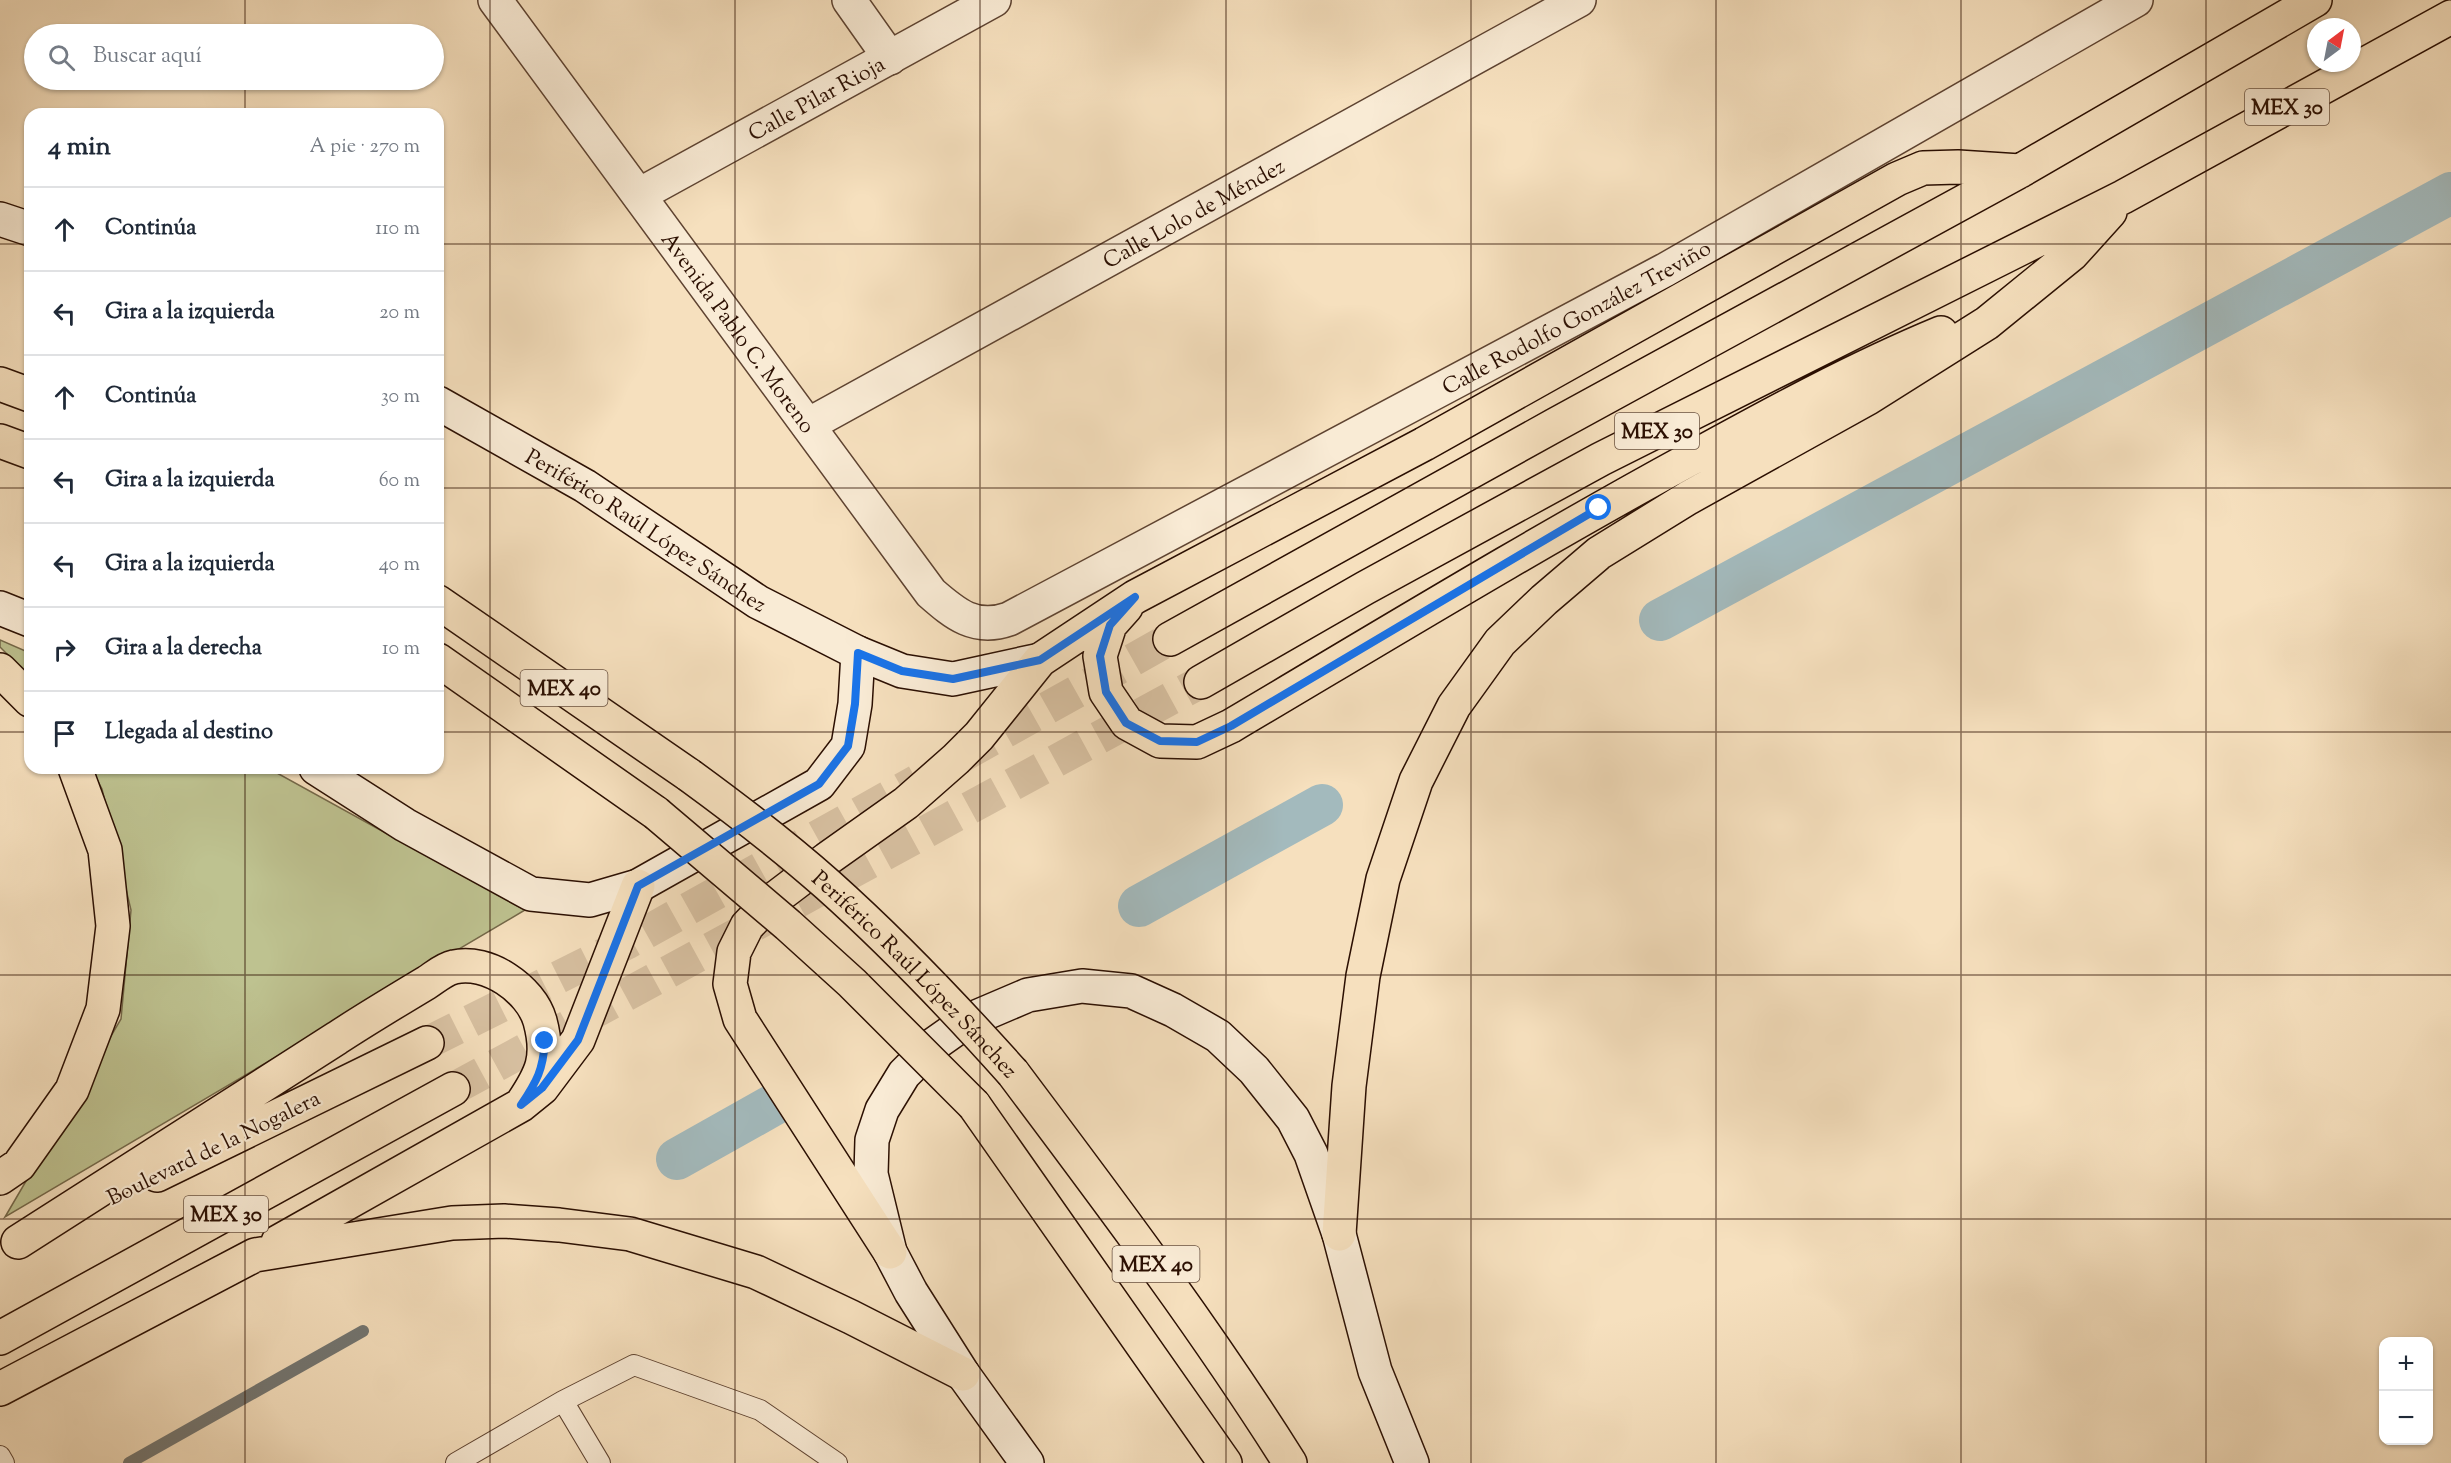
<!DOCTYPE html>
<html lang="es">
<head>
<meta charset="utf-8">
<style>
	body { margin:0; font-family:"Sorts Mill Goudy",serif; background:#f6f6f7; color:#1f2937 }
	.controls { position:absolute; right:18px; bottom:18px; display:grid; overflow:hidden; border-radius:12px; box-shadow:0 2px 4px #0004 }
	.controls button { width:54px; height:54px; display:grid; place-items:center; padding:0; border:0; border-bottom:2px solid #e0e1e3; background:#fff; color:#1f2937; font:30px sans-serif }
	.compass { position:absolute; left:2307px; top:18px; width:54px; height:54px; border-radius:50%; background:#fff; box-shadow:0 2px 4px #0004; rotate:32deg }
	.stop { position:absolute; width:18px; height:18px; margin:-14px; border:4px solid #1a73e8; border-radius:50%; background:#fff }
	.stop.end { background:#1a73e8; border-color:#fff; box-shadow:0 2px 6px #0008 }
	.list { margin:0; padding:0; list-style:none }
	h2 { display:flex; justify-content:space-between; align-items:center; height:78px; margin:0; padding:0 24px; font-size:26px }
	h2 small { font-size:20px; font-weight:400; color:#747a83 }
	.list li { display:grid; grid-template-columns:39px 1fr auto; gap:18px; align-items:center; box-sizing:border-box; height:84px; padding:0 24px; border-top:2px solid #e0e1e3 }
	.list b { display:block; font-size:22px; white-space:nowrap }
	.list em { font-size:20px; font-style:normal; color:#747a83 }
	.icon { flex:none; width:33px; height:33px; fill:none; stroke:currentColor; stroke-width:2; stroke-linecap:round; stroke-linejoin:round }
	.map { position:relative; flex:none; width:2451px; height:1463px; overflow:hidden }
	.search { position:absolute; background:#fff; box-shadow:0 2px 4px #0004; left:24px; top:24px; width:420px; height:66px; display:flex; align-items:center; gap:15px; box-sizing:border-box; padding:0 21px; border-radius:33px; color:#747a83; font-size:22px }
	.panel { position:absolute; background:#fff; box-shadow:0 2px 4px #0004; left:24px; top:108px; width:420px; height:666px; border-radius:18px }
	.map>svg:first-child { display:block }
	.green { fill:#bec290; stroke:#746849; stroke-width:1.5 }
	.lines { fill:none; stroke-linecap:round; stroke-linejoin:round }
	.stream { stroke:#737672; stroke-width:12 }
	.canal { stroke:#a3babd; stroke-width:42 }
	.primary-tunnel { stroke:#d8c1a2; stroke-width:33; stroke-dasharray:33 16; stroke-linecap:butt }
	.service-casing { stroke:#5e4331; stroke-width:22 }
	.minor-casing { stroke:#5e4331; stroke-width:36 }
	.secondary-casing { stroke:#2b0f02; stroke-width:36 }
	.primary-casing { stroke:#2b0f02; stroke-width:36 }
	.motorway-casing { stroke:#2b0f02; stroke-width:36 }
	.service { stroke:#f9ebd5; stroke-width:20 }
	.minor { stroke:#f9ebd5; stroke-width:33 }
	.secondary { stroke:#f9ebd5; stroke-width:33 }
	.primary { stroke:#f6e0be; stroke-width:33 }
	.motorway { stroke:#f6e0be; stroke-width:33 }
	.motorway-bridge-casing { stroke:#2b0f02; stroke-width:36; stroke-linecap:butt }
	.motorway-bridge { stroke:#f6e0be; stroke-width:33 }
	.route { stroke:#1a73e8; stroke-width:8 }
	.grid { fill:none; stroke:#2b0f02; stroke-width:1.5; stroke-opacity:0.55 }
	.labels { text-anchor:middle; stroke-width:4.5; stroke-linejoin:round; paint-order:stroke }
	.shield { fill:#f9ebd5; stroke:#695141; stroke-width:1.5 }
	.shield-label { font-size:21px; font-weight:bold; fill:#2b0f02 }
	.street-label { font-size:22px; fill:#2b0f02; stroke:#f9ebd5 }
</style>
</head>
<body>
<div class="map">
<svg width="2451" height="1463" viewBox="0 0 2451 1463">
	<rect width="100%" height="100%" fill="#f6e0be"/>
	<filter id="stains"><feTurbulence type="fractalNoise" baseFrequency=".00333" numOctaves="4"/><feColorMatrix values="0 0 0 0 .2 0 0 0 0 .09 0 0 0 0 .02 0 0 0 .5 -.17"/></filter>
	<radialGradient id="worn" r=".72"><stop offset=".6" stop-color="#630" stop-opacity="0"/><stop offset="1" stop-color="#630" stop-opacity=".3"/></radialGradient>
	<path class="green" d="M0,640l30,13v24l-30,-30z
		M91,768h177l257,142 -520,307 116,-198 10,-109 -29,-121z"/>
	<g class="lines">
		<path class="stream" d="M129,1463l234,-132"/>
		<path class="canal" d="M1660,620l791,-427
			M1139,906l183,-101
			M677,1159l98,-55"/>
		<path class="primary-tunnel" d="M962,756l208,-117
			M427,1043l200,-100 290,-162
			M453,1089l748,-407"/>
		<defs>
			<path id="service" d="M563,1401l37,62
				M0,1456l4,7
				M456,1463l107,-62 71,-36 126,45 77,53"/>
			<g id="minor">
				<path id="s1" d="M495,0l436,593c24,21 44,38 78,26l656,-349 471,-270"/>
				<path d="M849,0l41,58"/>
				<path id="s2" d="M639,195l355,-195"/>
				<path id="s3" d="M808,425l771,-425"/>
			</g>
			<g id="secondary">
				<path d="M0,219l30,10"/>
				<path id="s4" d="M438,403l147,83 173,116 100,51 44,18 51,8 87,-19"/>
				<path d="M0,608l30,12"/>
				<path d="M316,768l89,57 126,69 59,6 48,-14 181,-102 29,-38 7,-42 3,-51"/>
				<path d="M1027,1463l-64,-89 -52,-82 -21,-40 -19,-78 1,-34 10,-30 22,-36 29,-29 34,-24 61,-26 54,-9 49,5 42,19 45,26 36,34 39,49 18,35 28,80 36,137 37,92"/>
			</g>
			<path id="primary" d="M1126,607l-16,18 -10,31 6,36 21,31 33,18 37,1 34,-16c152,-90 303,-182 459,-267 82,-45 164,-90 251,-126
				M1170,639l385,-214 465,-254 295,-171
				M0,670l30,30
				M1201,682l164,-94 236,-129 522,-262 328,-180
				M157,1175l270,-132
				M0,1178l19,-13 53,-75 31,-81 10,-83 -8,-76 -30,-82
				M1339,1234l10,-148 14,-110 20,-97 33,-98 38,-75 46,-64 44,-42 55,-47 89,-55 180,-100 119,-75 85,-69 38,-42
				M18,1242c107,-68 213,-136 319,-204 29,-19 59,-37 89,-55 8,-5 18,-14 28,-16 33,-8 77,22 86,54 10,37 2,53 -19,84
				M278,1242l243,-137 21,-17 36,-48 60,-154
				M890,1252l-150,-233 -10,-35 4,-32 13,-26 22,-23 58,-44 79,-56 50,-44 23,-23 61,-76 95,-63 289,-153 473,-265 26,-11 35,-1 62,4
				M0,1338l453,-249
				M0,1389l255,-134 197,-32 52,-2 55,4 71,9 126,38 95,45 112,57"/>
			<path id="motorway" d="M0,384l30,11
				M0,441l30,11
				M438,602l251,173
				M438,660l218,153
				M1013,1073c96,128 192,255 277,390
				M974,1105l251,358"/>
		</defs>
		<use href="#service" class="service-casing"/>
		<use href="#minor" class="minor-casing"/>
		<use href="#secondary" class="secondary-casing"/>
		<use href="#primary" class="primary-casing"/>
		<use href="#motorway" class="motorway-casing"/>
		<use href="#service" class="service"/>
		<use href="#minor" class="minor"/>
		<use href="#secondary" class="secondary"/>
		<use href="#primary" class="primary"/>
		<use href="#motorway" class="motorway"/>
		<defs>
			<g id="motorway-bridge">
				<path id="s5" d="M689,775c48,35 95,71 139,110 66,59 126,122 185,188"/>
				<path d="M656,813l132,112 64,58 122,122"/>
			</g>
		</defs>
		<use href="#motorway-bridge" class="motorway-bridge-casing"/>
		<use href="#motorway-bridge" class="motorway-bridge"/>
	</g>
	<g class="lines">
		<path class="route" d="M545,1041c-2,29 -8,40 -24,64l21,-17 36,-48 60,-154 181,-102 29,-38 7,-42 3,-51 44,18 51,8 87,-19 95,-63 -25,28 -10,31 6,36 20,31 34,18 37,1 34,-16 368,-218"/>
	</g>
	<path class="grid" d="M245,0v34M490,0v1463M735,0v1463M980,0v1463M1226,0v1463M1471,0v1463M1716,0v1463M1961,0v1463M2206,0v1463M245,80v34M0,244h30M438,244h2013M0,488h30M438,488h2013M0,732h30M438,732h2013M245,768v695M0,975h2451M0,1219h2451"/>
	<g class="labels">
		<g class="shield">
			<rect x="2245" y="89" width="84" height="36" rx="4.5"/>
			<rect x="1615" y="413" width="84" height="36" rx="4.5"/>
			<rect x="520.5" y="670" width="87" height="36" rx="4.5"/>
			<rect x="184" y="1196" width="84" height="36" rx="4.5"/>
			<rect x="1112.5" y="1246" width="87" height="36" rx="4.5"/>
		</g>
		<g class="shield-label">
			<text x="2287" y="114">MEX 30</text>
			<text x="1657" y="438">MEX 30</text>
			<text x="564" y="695">MEX 40</text>
			<text x="226" y="1221">MEX 30</text>
			<text x="1156" y="1271">MEX 40</text>
		</g>
		<g class="street-label">
			<text dy="8" stroke="none"><textPath href="#s2" startOffset="202">Calle Pilar Rioja</textPath></text>
			<text dy="8" stroke="none"><textPath href="#s3" startOffset="440">Calle Lolo de Méndez</textPath></text>
			<text dy="8" stroke="none"><textPath href="#s1" startOffset="1466">Calle Rodolfo González Treviño</textPath></text>
			<text dy="8" stroke="none"><textPath href="#s1" startOffset="412">Avenida Pablo C. Moreno</textPath></text>
			<text dy="8" stroke="none"><textPath href="#s4" startOffset="244">Periférico Raúl López Sánchez</textPath></text>
			<text dy="8" stroke="none"><textPath href="#s5" startOffset="302">Periférico Raúl López Sánchez</textPath></text>
			<text transform="translate(213 1147) rotate(-26)" y="8">Boulevard de la Nogalera</text>
		</g>
	</g>
	<rect width="100%" height="100%" filter="url(#stains)"/>
	<rect width="100%" height="100%" fill="url(#worn)"/>
</svg>
<div class="controls">
<button>+</button>
<button>−</button>
</div>
<svg class="compass" viewBox="-18 -18 36 36"><path d="M0-13l5 13h-10z" fill="#e53935"/><path d="M0 13l5-13h-10z" fill="#747a83"/></svg>
<div class="stop" style="left:1599px;top:508px"></div>
<div class="stop end" style="left:545px;top:1041px"></div>
<div class="search"><svg class="icon" aria-label="search" viewBox="0 0 24 24"><circle cx="10" cy="10" r="6"/><path d="M15 15l6 6"/></svg>Buscar aquí</div>
<section class="panel">
<h2>4 min<small>A pie · 270 m</small></h2>
<ul class="list">
<li><svg class="icon" aria-label="ahead" viewBox="0 0 24 24"><path d="M12 20V5M6 11l6-6 6 6"/></svg><div><b>Continúa</b></div><em>110 m</em></li>
<li><svg class="icon" aria-label="left" viewBox="0 0 24 24"><path d="M17 20v-9H6M10 6l-5 5 5 5"/></svg><div><b>Gira a la izquierda</b></div><em>20 m</em></li>
<li><svg class="icon" aria-label="ahead" viewBox="0 0 24 24"><path d="M12 20V5M6 11l6-6 6 6"/></svg><div><b>Continúa</b></div><em>30 m</em></li>
<li><svg class="icon" aria-label="left" viewBox="0 0 24 24"><path d="M17 20v-9H6M10 6l-5 5 5 5"/></svg><div><b>Gira a la izquierda</b></div><em>60 m</em></li>
<li><svg class="icon" aria-label="left" viewBox="0 0 24 24"><path d="M17 20v-9H6M10 6l-5 5 5 5"/></svg><div><b>Gira a la izquierda</b></div><em>40 m</em></li>
<li><svg class="icon" aria-label="right" viewBox="0 0 24 24"><path d="M7 20v-9h11M14 6l5 5-5 5"/></svg><div><b>Gira a la derecha</b></div><em>10 m</em></li>
<li><svg class="icon" aria-label="arrive" viewBox="0 0 24 24"><path d="M6 21V4h12l-3 4 3 4H6"/></svg><div><b>Llegada al destino</b></div></li>
</ul>
</section>
</div>
</body>
</html>
